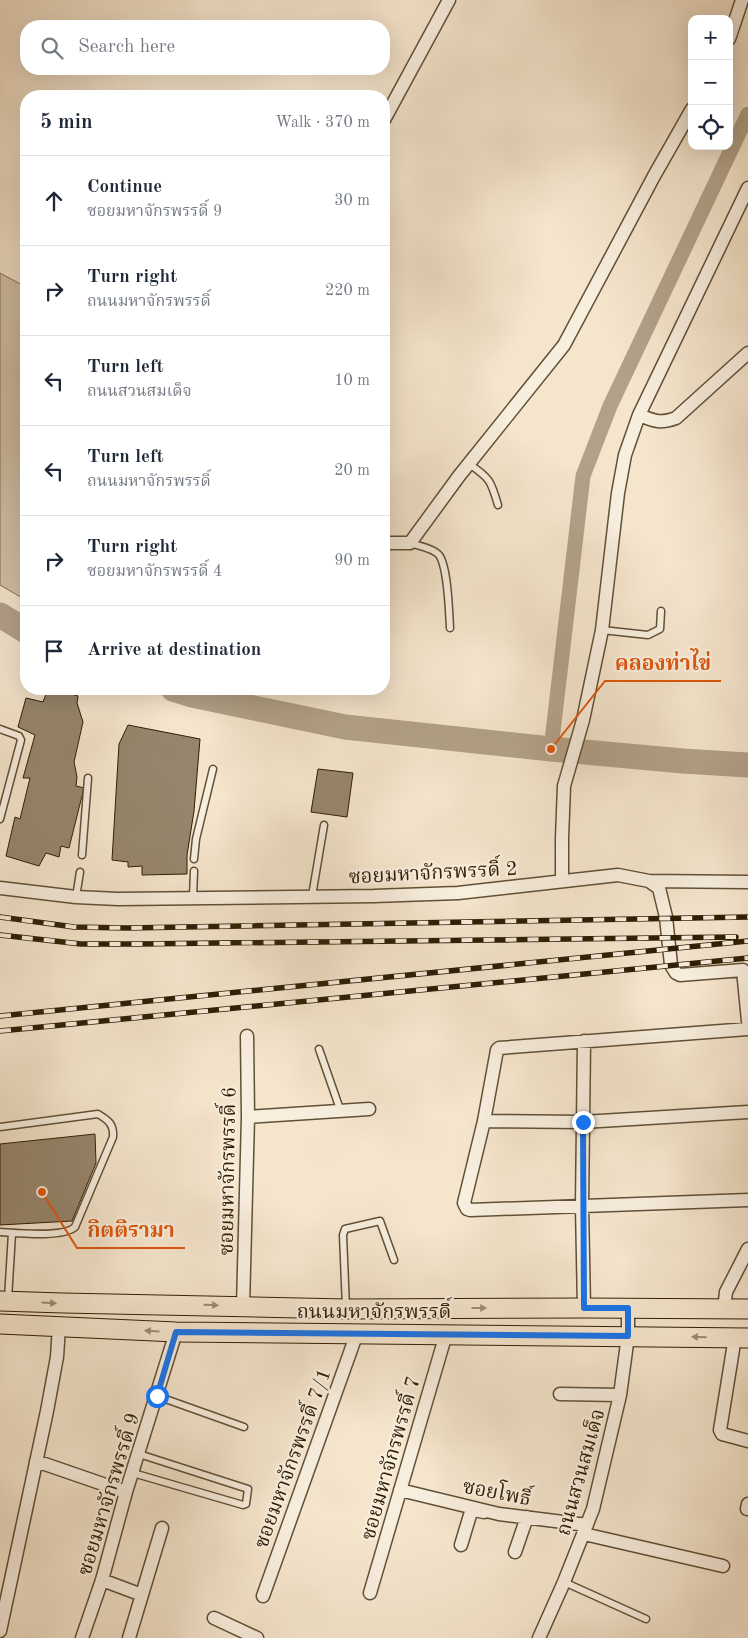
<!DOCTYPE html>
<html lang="en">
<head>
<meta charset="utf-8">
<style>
	body { margin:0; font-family:"Old Standard TT","Noto Serif Thai",serif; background:#f6f6f7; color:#1f2937 }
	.controls { position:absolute; right:15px; top:15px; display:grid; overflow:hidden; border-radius:10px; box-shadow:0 5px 20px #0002 }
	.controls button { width:45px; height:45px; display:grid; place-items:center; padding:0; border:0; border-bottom:1px solid #e0e1e3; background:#fff; color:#1f2937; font:25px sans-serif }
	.stop { position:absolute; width:15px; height:15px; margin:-11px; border:4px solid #1a73e8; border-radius:50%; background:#fff }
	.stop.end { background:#1a73e8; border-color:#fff; box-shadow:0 1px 5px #0008 }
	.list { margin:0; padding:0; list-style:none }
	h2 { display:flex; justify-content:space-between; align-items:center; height:65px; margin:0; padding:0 20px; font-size:21px }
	h2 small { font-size:16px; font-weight:400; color:#747a83 }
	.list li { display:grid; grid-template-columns:32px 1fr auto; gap:15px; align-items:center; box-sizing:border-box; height:90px; padding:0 20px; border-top:1px solid #e0e1e3 }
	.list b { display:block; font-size:19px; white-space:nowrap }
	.list p { margin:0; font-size:16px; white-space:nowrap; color:#747a83 }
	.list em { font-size:16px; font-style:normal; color:#747a83 }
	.icon { flex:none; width:28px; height:28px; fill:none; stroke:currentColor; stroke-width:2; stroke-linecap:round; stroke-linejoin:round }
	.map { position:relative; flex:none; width:748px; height:1638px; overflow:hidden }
	.search { position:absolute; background:#fff; box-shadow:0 5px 20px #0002; left:20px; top:20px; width:370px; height:55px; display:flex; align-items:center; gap:12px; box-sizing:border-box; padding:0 18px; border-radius:20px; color:#747a83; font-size:19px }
	.panel { position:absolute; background:#fff; box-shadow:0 5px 20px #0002; left:20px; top:90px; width:370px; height:605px; border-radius:20px }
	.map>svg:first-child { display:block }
	.green { fill:#d3c3ab; stroke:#817058 }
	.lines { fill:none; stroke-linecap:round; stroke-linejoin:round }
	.canal { stroke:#b2a189; stroke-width:15 }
	.river { stroke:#b2a189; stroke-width:25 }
	.building { fill:#96856d; stroke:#2f1e04 }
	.lane-casing { stroke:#605036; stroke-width:9 }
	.street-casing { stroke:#605036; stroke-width:15 }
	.primary-casing { stroke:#2f1e04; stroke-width:21 }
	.lane { stroke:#f8eede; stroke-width:6 }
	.street { stroke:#f8eede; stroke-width:12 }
	.primary { stroke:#f5e5cd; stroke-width:19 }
	.rail-casing { stroke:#2f1e04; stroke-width:5.5 }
	.rail { stroke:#f8eede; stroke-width:4; stroke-dasharray:11; stroke-linecap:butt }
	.oneway { fill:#9c8b73 }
	.route { stroke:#1a73e8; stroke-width:6 }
	.labels { text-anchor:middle; stroke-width:4.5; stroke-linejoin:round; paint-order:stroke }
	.street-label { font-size:20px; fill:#2f1e04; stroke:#f8eede }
	.leader { fill:none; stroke:#df560c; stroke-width:2 }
	.callout-dot { fill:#df560c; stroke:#f8eede; stroke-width:2 }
	.callout-label { font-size:21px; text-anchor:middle; font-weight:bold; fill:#df560c; stroke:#f8eede; stroke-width:4.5; stroke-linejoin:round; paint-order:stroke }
</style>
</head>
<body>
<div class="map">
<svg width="748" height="1638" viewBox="0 0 748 1638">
	<rect width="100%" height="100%" fill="#f5e5cd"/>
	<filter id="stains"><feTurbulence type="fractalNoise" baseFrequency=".004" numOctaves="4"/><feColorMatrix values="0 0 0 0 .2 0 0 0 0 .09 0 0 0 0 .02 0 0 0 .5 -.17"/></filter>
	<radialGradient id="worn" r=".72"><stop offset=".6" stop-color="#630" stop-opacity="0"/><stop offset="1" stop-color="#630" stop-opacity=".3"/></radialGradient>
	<path class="green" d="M0,273l26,14v313l-26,-15z"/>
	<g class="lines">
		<path class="canal" d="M551,749l32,-273 27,-70 138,-292"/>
		<path class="river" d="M0,615l26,16
			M173,689l19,6 153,32 206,22 132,12 65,4"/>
	</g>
	<path class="building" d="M48,689h7l23,7 -1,7 6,19 -9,40 3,15 -1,9 8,2 -15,60 -8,-2 -2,11 -13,-4 -7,13 -33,-10 9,-39 5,2 10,-41h-7l12,-43 -17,-8 8,-29 17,4z
		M128,725l72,14 -6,72 -7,44v19l-45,1v-9l-14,1v-5l-16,-2 7,-116z
		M318,769l35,4 -6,44 -36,-5z
		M95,1134l1,29 -24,58 -72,4v-81z"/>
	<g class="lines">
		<defs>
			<path id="lane" d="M469,464c21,14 22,17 29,41
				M410,543c8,3 23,5 29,12 9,12 10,57 11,73
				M602,630l46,5 12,-6 1,-18
				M0,729l19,7 2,4 -21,79
				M82,855l6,-77
				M194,859l2,-20 17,-70
				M312,896l12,-71
				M76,897l4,-25
				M193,898l1,-27
				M319,1049l22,63
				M0,1127l98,-13c10,6 16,10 15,23l-38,90c-12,11 -58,6 -75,5
				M8,1299l4,-66
				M346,1308l-3,-73 2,-6 35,-8 14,39
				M157,1396l87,31
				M133,1473l110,32 3,-1 2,-15 -109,-35
				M564,1582l82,37"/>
			<path id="street" d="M729,39l13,-39
				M384,120l65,-120
				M639,415c15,6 21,9 37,3l72,-65
				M384,543h26l49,-67 105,-131 90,-169 38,-67
				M562,881v-43l2,-52 19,-66 19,-90 16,-137 7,-38 14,-40 109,-227
				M649,881l99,1
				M0,888l76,9 42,2 256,-3 84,-3 160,-18 31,6 10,7 7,29 5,48 5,8 4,2 63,-5 5,51
				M748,1029l-249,19 -2,2 -13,71 -20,82 3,6 3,1 278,-10
				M248,1117l121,-8
				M484,1121l99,1 165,-10
				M243,1306l5,-189 -1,-81
				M584,1308l-2,-102 2,-165
				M724,1309l2,-17 22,-43
				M735,1337l-15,93 2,4 26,7
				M560,1394l60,1
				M36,1461l90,31
				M400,1490l99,24 88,11
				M747,1509l1,-5
				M584,1534l139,32
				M461,1545l9,-30 4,-5 10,2
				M515,1552l12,-35
				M102,1580l40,15
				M370,1593l76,-259
				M263,1596l94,-263
				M214,1618l43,20
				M0,1631l47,-220 10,-54 2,-31
				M82,1638l20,-58 24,-88 50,-160
				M129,1638l33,-110
				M539,1638l25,-56 29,-73 27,-114 8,-59v-28"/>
			<path id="primary" d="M0,1301l63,2 283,6 238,-1 164,1
				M0,1324l176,8 572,6"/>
		</defs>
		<use href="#lane" class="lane-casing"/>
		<use href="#street" class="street-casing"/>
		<use href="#primary" class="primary-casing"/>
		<use href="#lane" class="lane"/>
		<use href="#street" class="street"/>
		<use href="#primary" class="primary"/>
		<defs>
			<path id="rail" d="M0,917l74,10 54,1 620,-11
				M0,935l81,9h57l598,-7
				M0,1016l748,-75
				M0,1031l748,-73"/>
		</defs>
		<use href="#rail" class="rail-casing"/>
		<use href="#rail" class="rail"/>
	</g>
	<defs><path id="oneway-solid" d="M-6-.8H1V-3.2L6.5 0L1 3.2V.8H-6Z" transform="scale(1.25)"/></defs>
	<g class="oneway">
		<use href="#oneway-solid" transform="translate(49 1303) rotate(3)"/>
		<use href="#oneway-solid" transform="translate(211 1305) rotate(1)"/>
		<use href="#oneway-solid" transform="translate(479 1308)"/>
		<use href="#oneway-solid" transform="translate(152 1331) rotate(-177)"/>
		<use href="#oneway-solid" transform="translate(699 1337) rotate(-179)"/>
	</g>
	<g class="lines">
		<path class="route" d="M157,1396l19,-64 452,4v-28h-44l-1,-186"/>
	</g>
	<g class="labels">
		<g class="street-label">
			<text transform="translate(433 872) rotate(-3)" y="7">ซอยมหาจักรพรรดิ์ 2</text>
			<text transform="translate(227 1171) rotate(-89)" y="7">ซอยมหาจักรพรรดิ์ 6</text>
			<text x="374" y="1318">ถนนมหาจักรพรรดิ์</text>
			<text transform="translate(292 1458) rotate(-70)" y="7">ซอยมหาจักรพรรดิ์ 7/1</text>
			<text transform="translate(390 1458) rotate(-74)" y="7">ซอยมหาจักรพรรดิ์ 7</text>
			<text transform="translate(580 1472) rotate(-74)" y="7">ถนนสวนสมเด็จ</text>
			<text transform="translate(497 1492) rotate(11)" y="7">ซอยโพธิ์</text>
			<text transform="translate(108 1494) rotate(-73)" y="7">ซอยมหาจักรพรรดิ์ 9</text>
		</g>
	</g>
	<path class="leader" d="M551 749L605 681H721M42 1192L77 1248H185"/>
	<g class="callout-dot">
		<circle cx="551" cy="749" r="5"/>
		<circle cx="42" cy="1192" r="5"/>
	</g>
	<g class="callout-label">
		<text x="663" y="670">คลองท่าไข่</text>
		<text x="131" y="1237">กิตติรามา</text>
	</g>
	<rect width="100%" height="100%" filter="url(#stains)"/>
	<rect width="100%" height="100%" fill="url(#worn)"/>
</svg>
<div class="controls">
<button>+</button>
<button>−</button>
<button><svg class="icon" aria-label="locate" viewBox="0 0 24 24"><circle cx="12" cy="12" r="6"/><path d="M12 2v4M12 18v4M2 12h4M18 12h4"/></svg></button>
</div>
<div class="stop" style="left:157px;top:1396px"></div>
<div class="stop end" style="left:583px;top:1122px"></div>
<div class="search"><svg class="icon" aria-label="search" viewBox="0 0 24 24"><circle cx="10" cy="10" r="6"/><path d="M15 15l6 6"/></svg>Search here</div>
<section class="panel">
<h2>5 min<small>Walk · 370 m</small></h2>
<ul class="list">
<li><svg class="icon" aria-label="ahead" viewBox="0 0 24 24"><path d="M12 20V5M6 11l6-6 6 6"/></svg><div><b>Continue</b><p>ซอยมหาจักรพรรดิ์ 9</p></div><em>30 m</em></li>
<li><svg class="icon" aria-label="right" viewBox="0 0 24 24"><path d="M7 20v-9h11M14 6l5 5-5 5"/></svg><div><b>Turn right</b><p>ถนนมหาจักรพรรดิ์</p></div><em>220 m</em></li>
<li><svg class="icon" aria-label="left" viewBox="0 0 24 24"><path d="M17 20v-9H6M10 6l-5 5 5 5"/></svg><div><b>Turn left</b><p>ถนนสวนสมเด็จ</p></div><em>10 m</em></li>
<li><svg class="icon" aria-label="left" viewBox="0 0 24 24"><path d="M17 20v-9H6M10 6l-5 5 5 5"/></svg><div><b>Turn left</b><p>ถนนมหาจักรพรรดิ์</p></div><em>20 m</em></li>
<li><svg class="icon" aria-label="right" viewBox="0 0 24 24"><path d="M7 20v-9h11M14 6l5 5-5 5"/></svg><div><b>Turn right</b><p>ซอยมหาจักรพรรดิ์ 4</p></div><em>90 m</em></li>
<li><svg class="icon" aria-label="arrive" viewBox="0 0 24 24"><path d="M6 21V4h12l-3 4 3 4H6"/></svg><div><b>Arrive at destination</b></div></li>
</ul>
</section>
</div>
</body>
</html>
